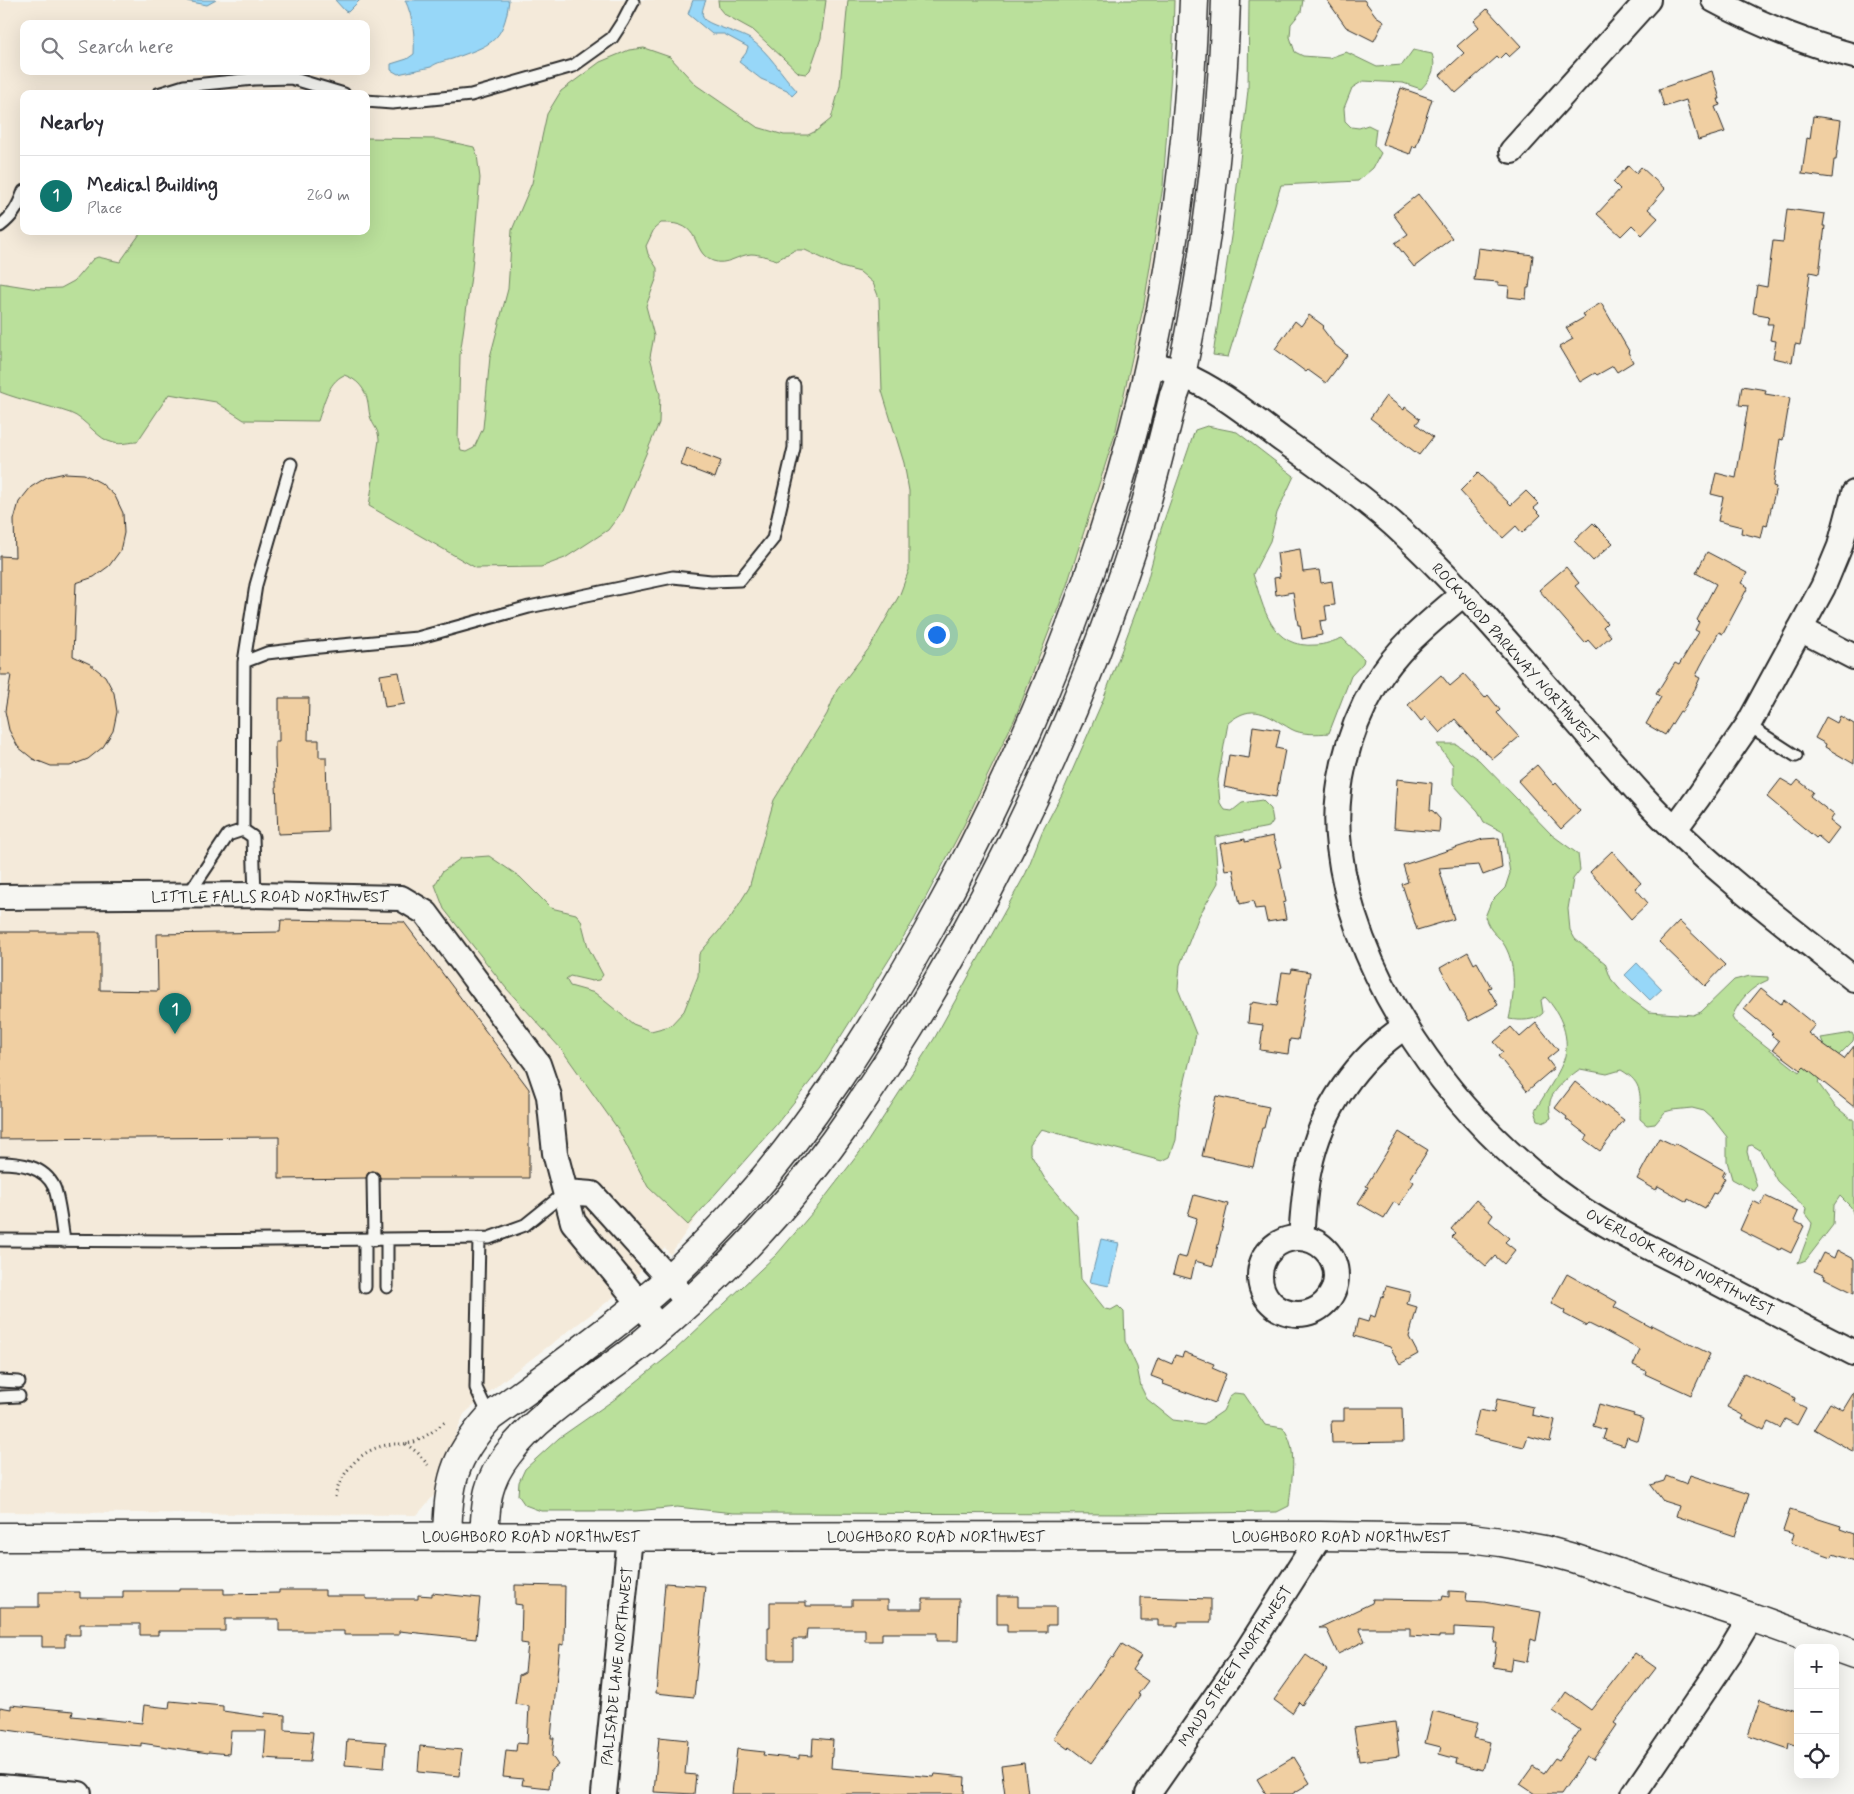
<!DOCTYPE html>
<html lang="en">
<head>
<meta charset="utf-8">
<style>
	body { margin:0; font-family:Mynerve,sans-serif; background:#f2f2f3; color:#2b2b33 }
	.controls { position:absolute; right:15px; bottom:15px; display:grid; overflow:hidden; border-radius:10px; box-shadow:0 5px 20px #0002 }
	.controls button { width:45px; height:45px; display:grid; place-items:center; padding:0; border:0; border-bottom:1px solid #e1e1e2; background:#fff; color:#2b2b33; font:25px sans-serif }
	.you { position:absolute; left:936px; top:634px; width:18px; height:18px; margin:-12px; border:4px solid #fff; border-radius:50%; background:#1a73e8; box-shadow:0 0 0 8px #1a73e833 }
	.badge { display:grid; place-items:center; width:32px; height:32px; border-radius:50%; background:#0f766e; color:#fff; font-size:16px; font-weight:700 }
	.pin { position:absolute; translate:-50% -41px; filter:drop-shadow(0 1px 2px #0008) }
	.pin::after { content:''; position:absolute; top:26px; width:18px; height:15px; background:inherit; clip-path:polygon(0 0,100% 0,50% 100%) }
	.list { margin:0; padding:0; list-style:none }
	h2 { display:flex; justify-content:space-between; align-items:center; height:65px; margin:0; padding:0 20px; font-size:21px }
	h2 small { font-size:16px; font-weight:400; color:#7c7c81 }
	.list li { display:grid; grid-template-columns:32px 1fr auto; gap:15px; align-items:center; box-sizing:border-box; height:80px; padding:0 20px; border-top:1px solid #e1e1e2 }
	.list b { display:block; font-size:19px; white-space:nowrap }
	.list p { margin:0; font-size:16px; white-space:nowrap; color:#7c7c81 }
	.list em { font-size:16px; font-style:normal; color:#7c7c81 }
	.icon { flex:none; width:28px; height:28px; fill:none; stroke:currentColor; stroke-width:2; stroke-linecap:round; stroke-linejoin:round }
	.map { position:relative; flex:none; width:1854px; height:1794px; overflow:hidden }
	.search { position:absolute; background:#fff; box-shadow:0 5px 20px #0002; left:20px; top:20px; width:350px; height:55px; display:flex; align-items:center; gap:12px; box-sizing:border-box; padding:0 18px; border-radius:10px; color:#7c7c81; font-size:19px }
	.panel { position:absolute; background:#fff; box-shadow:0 5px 20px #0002; left:20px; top:90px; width:350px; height:145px; border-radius:10px }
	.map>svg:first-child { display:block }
	.built { fill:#f4eada; fill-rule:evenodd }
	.green { fill:#bae09b; stroke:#728663 }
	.water { fill:#97d7f8; stroke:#6c92a6 }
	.building { fill:#f0cfa2; stroke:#2b2b2b }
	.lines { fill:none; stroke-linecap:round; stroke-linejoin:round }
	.service-casing { stroke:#2b2b2b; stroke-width:15 }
	.minor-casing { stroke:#2b2b2b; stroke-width:28 }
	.secondary-casing { stroke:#2b2b2b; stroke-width:31 }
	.path { stroke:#2b2b2b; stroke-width:3; stroke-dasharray:1 4; stroke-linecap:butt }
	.service { stroke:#f6f6f2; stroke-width:11 }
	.minor { stroke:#f6f6f2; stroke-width:24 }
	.secondary { stroke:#f6f6f2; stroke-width:28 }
	.labels { text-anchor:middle; stroke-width:4; stroke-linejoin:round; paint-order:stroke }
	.street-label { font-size:15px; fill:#2b2b2b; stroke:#f6f6f2 }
</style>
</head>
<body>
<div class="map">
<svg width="1854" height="1794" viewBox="0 0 1854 1794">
	<rect width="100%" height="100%" fill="#f6f6f2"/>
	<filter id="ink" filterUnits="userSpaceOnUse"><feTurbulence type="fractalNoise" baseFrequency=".02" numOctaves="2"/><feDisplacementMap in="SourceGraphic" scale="10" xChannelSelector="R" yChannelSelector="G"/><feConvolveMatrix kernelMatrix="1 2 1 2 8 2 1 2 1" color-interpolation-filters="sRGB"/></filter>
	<g filter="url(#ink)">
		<path class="built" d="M0,0h1175l-25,363 -161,435 -319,457 -5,-8 -50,49 -110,83 -41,35 -20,50 -8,29 -19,22 -417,-3zM24,24h342v47h-342zM24,94h342v137h-342z"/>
		<path class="green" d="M718,0h108l-5,38 -11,32 -4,4 -7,-1 -46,-43 -29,-16 -5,-6z
			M848,0h326l-1,44 -10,142 -19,118 -29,130 -49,154 -50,128 -52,109 -50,95 -93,148 -46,58 -87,99 -40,-38 -30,-58 -56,-79 -56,-62 -62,-79 -9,-24 7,-13 19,-14 28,-2 31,21 31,31 25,6 5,6 7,27 15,28 -4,5 -7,1 -22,-5 -4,3 4,7 25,7 38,31 18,7 19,-5 14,-15 14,-35 1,-22 32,-37 18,-29 25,-88 53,-86 10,-24 33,-43 30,-53 9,-24v-79l-5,-28 -22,-72 -3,-93 -6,-15 -13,-11 -19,-5 -36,-17h-10l-18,10c-7,-2 -18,-6 -26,-6 -13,1 -25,12 -38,7 -24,-9 -8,-40 -52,-38l-7,6 -8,17 2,8 9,14v9l-11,29 8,30 -4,21 10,37 -1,29 -38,90 -13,17 -43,28 -24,9 -65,1 -107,-62 10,-66c-1,-12 -4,-11 -8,-21 -2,-4 -2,-11 -3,-16 -2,-14 -11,-24 -24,-28 -17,8 -20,29 -26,46l-74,-1 -28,-18 -47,-8 -32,48c-7,0 -17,3 -23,1 -17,-3 -27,-24 -44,-30 -23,-8 -47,-12 -70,-21v-109l38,6 23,-1 13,-7 19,-22 5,-2 22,5 22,-31h224v-93l71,1 37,8 3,8 3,23 -8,91 -12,86 -2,84 3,12 5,1 8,-4 9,-20 7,-71 18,-68 4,-59 20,-47 15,-69 14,-23 39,-29 29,-12 15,-2 26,9 26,28 61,42 27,8h24l8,-4 15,-12 9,-33z
			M1249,0h54l-2,12 -10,12 -1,13 5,15 8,4 26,2 17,-6 31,15 25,-2 11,-15 19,4c5,15 -1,24 -11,35l-18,-6 -40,-2 -11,7 -8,20 1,13 6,6 8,1 9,-3 8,4 -2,16 7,8 -8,15 -15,13 -77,4 -53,172 -15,-2 19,-125 16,-140z
			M1207,426l30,6 57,44 -17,37 -7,28 -17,33c11,34 17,75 63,71 8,0 18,-4 26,-7l22,21 -1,4 -12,13 -22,57c-11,1 -28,2 -38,-4 -24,-14 -38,-27 -63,-6l-10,57 2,23 5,7 7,1 10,-8 20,-3 9,9 2,12 -4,6 -54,10 3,46 -19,33 -19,49 -2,24 18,45 -17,72 -3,34 -6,17 -8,4 -121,-32 -11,15v9l15,26 32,37 4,63 24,30 6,1 7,-4 6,6 1,29 12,26 4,20 6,12 26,21 31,4 19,-13 7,-15 4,-3 10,1 21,31 18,3c16,20 8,54 6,78l-12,6 -146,2 -397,-1 -57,-6 -41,4h-95l-16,-6 -7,-10 1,-13 6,-13 34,-31 56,-39 57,-46 105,-99 42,-49 47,-61 68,-105 92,-166 16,-41 20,-38 41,-94 43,-115 15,-56 34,-99z
			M1437,744h19l23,16 73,75 26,19 2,16 -7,9 -5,30 2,21 5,9 30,24 6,16 13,15 25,18 44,3 8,-3 33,-32 16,-4 18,1v3c-17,7 -29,20 -36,37l2,4 65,51 25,-27 -3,-7 31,-5 2,4 -1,4 -32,32 -3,10 17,23 16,13h3v97l-3,-9 -11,-11 -6,9 -1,20 -27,35 -8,3 13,-35 1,-5 -7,-9 1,-6 -29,-27 -17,-31 -8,-5 -4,1 -1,6 10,35 -3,4 -22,-12 -5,-18v-24l-14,-18 -9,-8 -12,-3 -20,2 -7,2 -10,12 -8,1 -7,-6c0,-24 4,-36 -19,-49l-14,4 -27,-5c-10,7 -28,21 -30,33 -1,5 0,11 1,16l-6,4 -7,-2 -3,-9c9,-16 21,-32 28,-49 9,-22 -2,-49 -18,-65l-4,3 2,13c-7,8 -23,8 -34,6 5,-22 8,-52 -4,-73 -7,-12 -15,-13 -20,-29l6,-15 14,-14 5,-15 -6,-37 -1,-4 -19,-10 -6,-11 -25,-27v-19z"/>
		<path class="water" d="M181,0h35l-9,5z
			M335,0h25l-12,12 -3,-1z
			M405,0h104c-5,43 -19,45 -57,59 -7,2 -15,3 -21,8l-33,7 -7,-4v-6l16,-5 7,-5c1,-19 -1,-37 -9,-54z
			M693,0h13c-2,5 -6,14 -2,19 5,6 36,14 46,20 19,13 31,35 47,52l-5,5 -5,-6 -26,-11 -22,-17 7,-9 2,-6 -24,-13h-12l-24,-20z
			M1637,963l25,26 -12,11 -25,-25z
			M1101,1239l18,4 -10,43 -19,-4z"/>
		<path class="building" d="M1327,0h37l12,16 8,5 -10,20 -28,-14z
			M1487,9l34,37 -12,11 -4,-4 -6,6 -2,-2 -41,36 -16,-18 24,-22 -7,-7 22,-19 -5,-6z
			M1712,71l8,28h-2l2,6 -5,2 10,25 -27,8 -12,-40 -22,7 -5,-18z
			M1401,88l31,11 -16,48 -3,-1 -3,8 -28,-10z
			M1813,116l28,4 -5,40h-2l-2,18 -30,-4 5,-36 3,1z
			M1628,166l8,7 5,-6 24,22 -17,20 10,9 -16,17 -10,-10 -11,11 -24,-22 23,-25 -7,-7z
			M1418,194l34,44 -38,29 -19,-24 13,-9 -15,-20z
			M1787,209l38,5 -2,12h2l-6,48 -9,-2 -7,59 -3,14 -5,-1 -3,18 -19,-4 3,-17 -6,-1 3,-16h-6l2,-8 -16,-3 4,-28 10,2 6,-46 10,1z
			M1478,248l55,7 -4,33h-2l-1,11 -18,-2 1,-11 -11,-1v-3l-24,-2z
			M1601,303l28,48 -1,1 5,10 -16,10 -4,-6 -16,9 -2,-2 -15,9 -21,-35 14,-8 -7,-11 19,-11 -2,-3z
			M1309,315l15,11 -2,2 13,17 12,10 -21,28 -18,-13 -2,2 -31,-23 20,-28 6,5z
			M1742,386l24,4 -1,4 25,4 -7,42 -3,-1 -7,47 3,1 -9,39 -3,-1 -3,13 -20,-5 1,-6 -24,-6 5,-24 -12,-3 5,-21 20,5 12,-72 -9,-1z
			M1386,396l18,14 1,-3 15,12 -4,5 17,13 -14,18 -49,-37z
			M687,448l34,13 -6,17 -34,-13z
			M65,473l19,1 17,9 14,13 8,17 1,20 -4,18 -11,15 -15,11 -18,6 -3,73 17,8 15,12 9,17 3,19 -4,19 -10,16 -15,12 -18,7h-19l-18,-7 -15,-12 -9,-17 -4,-19 6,-36h-11v-119l15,1 -1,-37 5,-18 12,-15 16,-10z
			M1478,473l33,32 15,-14 13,13 -5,4 7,7 -19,18 -6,-7 -13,12 -43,-47z
			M1593,523l20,20 -20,18 -19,-20z
			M1300,549l3,23 16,-2 2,13 11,-2 3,24 -10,1 2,14 -7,1 2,14 -20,4 -2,-14h-2l-5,-33 -17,3 -2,-17 6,-1 -3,-24z
			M1707,552l40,21 -6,10 7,4 -25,47 -4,-2 -19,35 -4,9 4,2 -5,11 -13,23 -2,-1 -15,24 -19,-11 15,-27 -5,-3 19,-31 4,2 20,-33 -4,-2 4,-8 -2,-2 19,-36 -20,-11z
			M1566,567l13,16 -4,3 32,37 -4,4 8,9 -15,13 -8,-9 -3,3 -46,-53z
			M399,672l6,32 -20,3 -5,-32z
			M1464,674l21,24 3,-3 12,15 -3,3 22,24 -26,22 -14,-12 -24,-28 -15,14 -14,-16 -5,4 -13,-16 33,-30 9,11z
			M279,698h30l-1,42h11v17h7l2,75 -50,2 -3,-75v-18h4z
			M1840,716l14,8v40l-29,-17 1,-3 -11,-6 11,-21 11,6z
			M1253,726l27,4 -4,18 9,2 -9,47 -28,-5 -24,-5 5,-32 20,3z
			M1537,765l17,20 2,-2 24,28 -19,18 -43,-48z
			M1397,779l35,4 -2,27 3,1 7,8 -1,13 -45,-4z
			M1781,779l12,7 5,-6 15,12 -3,4 24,19 -4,6 9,7 -12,16 -9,-8 -2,2 -49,-41z
			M1273,836l8,31 -2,1 7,34 -3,1 3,16 -19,3 -3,-14 -9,1 -2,-8 -13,3 -7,-35 -8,1 -5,-26 25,-5v3z
			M1499,838l3,30 -19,7 -4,-10 -40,3 15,51 -37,11 -15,-46 6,-2 -5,-17 80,-26z
			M1612,851l29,32 -6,5 13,15 -17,16 -41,-47z
			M281,920l123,2 125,167v89h-149l-1,-4 -6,-3 -4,1 -3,6 -87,1v-42l-279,2v-207h100v58l58,1 -1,-57 123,-2z
			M1679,921l46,44 -20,21 -46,-44z
			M1468,952l6,12 3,-2 14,25 -3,1 10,17 -29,16 -29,-53z
			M1292,969l18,3 -12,68 -8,-1 -2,15 -28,-4 3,-25 -15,-2 2,-19h2l1,-2 24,4 5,-34 9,1z
			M1761,988l20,16 3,-4 31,25 -7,8 36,26 10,-13v61l-50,-40 -3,3 -28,-21 6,-8 -8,-6 2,-2 -29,-24z
			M1536,1023l22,27 -11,9 7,9 -27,23 -29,-35 5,-4 -9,-10 17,-15 9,10z
			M1575,1082l49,38 -24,31 -15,-11 3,-4 -22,-17 1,-2 -12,-9z
			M1216,1096l53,11 -5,21h-2l-9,39 -51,-11z
			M1399,1132l29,18 -18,29 4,3 -15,23 -5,-3 -10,16 -26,-15 10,-16 -2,-1z
			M1659,1138l15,7 1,-2 50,28 -3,6 3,1 -9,16 -3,-1 -8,15 -17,-9 -1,3 -29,-16 -2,4 -19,-11z
			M1194,1195l34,9 -15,62 -18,-5 -4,18 -18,-5 5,-18 8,2 11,-40 -9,-3z
			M1765,1196l33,16 -4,9 10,5 -13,27 -10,-5 -1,2 -40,-20 13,-29 8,4z
			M1476,1200l17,15 -4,6 20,17 -4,4 10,8 -11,14 -9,-8 -9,10 -34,-29 4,-4 -5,-4z
			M1837,1250l17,9v34l-30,-15 1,-2 -11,-5 9,-18 11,5z
			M1567,1274l50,28 -3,5 37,20 1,-2 58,29 -19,41 -46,-21 1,-3 -13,-6 7,-15 -41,-22v1l-10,-5 -2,2 -23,-12 1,-3 -14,-8z
			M1386,1286l24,6 -3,12 10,3 -8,30 9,17 -18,10 -10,-17 -36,-11 4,-17 10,3 2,-7 5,2 6,-21 2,1z
			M1184,1352l30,12 -2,4 14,6 -11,29 -52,-19 1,-3 -13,-5 7,-18 14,6 3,-9 7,2z
			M1744,1373l51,25 -1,4 12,6 -9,17 -12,-6 -5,9 -12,-6 -4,8 -22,-11 2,-3 -17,-9z
			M1854,1392v60l-40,-23 16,-26 13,7z
			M1497,1399l36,8 -1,8 23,5 -5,22 -22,-6 -4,11 -51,-12 6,-25 15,3z
			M1599,1404l35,10 -1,2 11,3 -6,22 -11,-4 -3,9 -21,-7 3,-9 -13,-4z
			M1344,1408h58l1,34 -71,1 -1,-22h13z
			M1690,1475l59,19 -14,42 -59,-20 3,-10 -16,-5 -12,-16 13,-4 2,-5 21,8z
			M1790,1510l51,16 -1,3 14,5v27l-21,-7 -1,3 -41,-14 3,-9 -11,-3z
			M665,1583l40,3 -11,111 -38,-4z
			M515,1585l50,1 -1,59 -4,-1 -9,94h3l-2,18 6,9 -7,5 -2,18 -27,-3 1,-6 -20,-2 3,-27 10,1 1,-8 10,1 2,-38 -14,-2 4,-29 6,-3 3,-28 -7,-1 1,-38 -7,-1z
			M179,1589h45v5l55,-1v-3h46v6h41v3h52v-4l14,1v-3l48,5 -4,41 -77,-8v4h-55v-4h-65v-12h-54v12h-67v4h-18v-11h-60v11h-15v12h-23v-11h-42v-29h39v-15h41v6h43v-7h56z
			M1449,1591l18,1 -1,9 18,1 57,10 -5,29 -5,-2 -4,23 -15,-3 -2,11 -17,-3 4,-24h-3l2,-14 -42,-2v9h-15v2l-29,-2v-8h-51l6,13 -27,13 -12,-26h-7l53,-25 1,-4 69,1 1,-4 6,1z
			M997,1596h21v11h38v18h-9v7h-40v-8h-10z
			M1141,1597l70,2v23h-33v4h-20v-6h-17z
			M923,1599h36l-1,42h-21v-8h-55v8h-17v-12h-58l-1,10h-13v21h-25v-33h2v-25h36v4h46v-6h36v9h35z
			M1122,1644l19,12 -9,14 16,11 -10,13 2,1 -49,68 -21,-16 -2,2 -15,-11 58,-81 2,1z
			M1635,1653l21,15 -42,55 3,2 -24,35 -6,-4 -26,38h-26l-15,-10 13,-18 11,7 11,-15 4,2 21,-30 -27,-19 13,-19 25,18z
			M1306,1655l21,15 -25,35 -3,-3 -7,11 -18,-13z
			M1760,1699l38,13v34l-8,-3 -1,6 -41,-14z
			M170,1701l53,5v5l41,6 1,-4 20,2v15l28,2 -3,30 -32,-1 1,-2 -15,-1 2,-27h-35l-2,23 -21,-2v1l-67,-10v3l-47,-4 -94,-13v-22l11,2v-4l62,6 -1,5 70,7 2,-18 25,3z
			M1433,1711l45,11 -4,16 16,4 -7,28 -27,-7 1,-4 -18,-5 2,-7 -16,-4z
			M1395,1722l4,34 -40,5 -5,-33z
			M659,1737l29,3 -3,34 11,1 -2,19 -40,-2z
			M813,1738l20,2 -2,28 103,9 1,-3 30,3 -1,17h-232l5,-45 27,3 -1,3 36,4v-4l13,1z
			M347,1739l39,3 -2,26 -39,-3z
			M420,1746l42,4 -3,26 -41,-4z
			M1294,1757l16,26 -18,11h-26l-9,-15z
			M1024,1763l4,31h-23l-4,-28z"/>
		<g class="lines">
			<defs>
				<path id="service" d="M158,94l26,-8 70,-7 37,-1 53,16
					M366,101l26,2 79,-8 102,-29 39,-28 11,-17 10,-19
					M0,226c13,-10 18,-19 24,-35
					M244,662l12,-77 35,-121
					M1748,725l48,31
					M243,830l1,-168 23,-9 42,-5 108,-10 112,-31 144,-30 38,4 29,-1 33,-41 21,-91v-63
					M188,895l40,-60 15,-5 10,7 2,58
					M0,1163c20,0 44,3 54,24 5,11 8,41 10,54
					M373,1178l1,62
					M479,1238l-3,150 14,29
					M0,1240l177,1 312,-3 36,-13 41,-33
					M365,1240v47
					M387,1287v-47
					M0,1381l19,1
					M0,1397l19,-1"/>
				<path id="minor" d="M1714,0c44,24 91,43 140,56
					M1512,151l136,-151
					M1150,363c10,3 21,6 31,11 38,16 70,43 103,67 37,26 75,53 109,83 91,83 167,182 250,273 63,68 138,124 211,182
					M1463,594c-33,28 -66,54 -88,91 -28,48 -43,107 -36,162 16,134 112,266 218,345 41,31 87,53 133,76 54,29 109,57 164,85
					M1800,629l54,28
					M1675,829l22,-30 51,-74 75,-138 17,-41 14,-53
					M0,897l255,-2 146,3 25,15 112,151 11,32 6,57 18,69 87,106
					M566,1192l26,2 77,85 19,24
					M1301,1238c2,-23 3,-47 8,-69 12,-59 47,-110 97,-143
					M1260 1276a38 38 0 1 1 76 0a38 38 0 1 1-76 0Z
					M0,1787l79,7
					M604,1794l26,-257
					M1148,1794l90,-129 82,-129
					M1634,1794l95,-140 22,-37"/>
				<path id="secondary" d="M447,1536c2,-54 5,-77 43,-119 51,-37 103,-74 151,-114 32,-26 61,-56 89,-86 79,-85 140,-183 197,-284 104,-187 185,-387 229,-598 23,-110 34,-222 38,-335
					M0,1537l1320,-1 151,2 30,4 43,8 29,8 178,59 103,37
					M484,1537c2,-35 2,-55 24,-83 36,-47 92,-76 137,-113 80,-67 151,-142 209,-228 120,-175 216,-370 281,-572 15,-48 27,-97 39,-146 3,-8 6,-17 8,-25 26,-122 40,-246 44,-370"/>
			</defs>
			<use href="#service" class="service-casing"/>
			<use href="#minor" class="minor-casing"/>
			<use href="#secondary" class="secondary-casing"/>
			<path class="path" d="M406,1444l12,9 10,12
				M335,1497c5,-24 26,-48 52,-52 9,-2 18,0 27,-3 12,-5 22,-13 32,-21"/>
			<use href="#service" class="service"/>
			<use href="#minor" class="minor"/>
			<use href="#secondary" class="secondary"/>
		</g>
	</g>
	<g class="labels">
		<g class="street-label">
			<text transform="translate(1515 654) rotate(48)" y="5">ROCKWOOD PARKWAY NORTHWEST</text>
			<text x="270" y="902">LITTLE FALLS ROAD NORTHWEST</text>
			<text transform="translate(1680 1262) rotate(28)" y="5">OVERLOOK ROAD NORTHWEST</text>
			<text x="531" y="1542">LOUGHBORO ROAD NORTHWEST</text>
			<text x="936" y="1542">LOUGHBORO ROAD NORTHWEST</text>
			<text x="1341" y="1542">LOUGHBORO ROAD NORTHWEST</text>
			<text transform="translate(617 1666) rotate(-84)" y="5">PALISADE LANE NORTHWEST</text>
			<text transform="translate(1235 1666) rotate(-56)" y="5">MAUD STREET NORTHWEST</text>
		</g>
	</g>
</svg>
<div class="controls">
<button>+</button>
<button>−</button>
<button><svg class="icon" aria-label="locate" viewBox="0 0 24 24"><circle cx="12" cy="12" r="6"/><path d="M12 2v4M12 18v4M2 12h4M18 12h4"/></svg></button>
</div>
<div class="you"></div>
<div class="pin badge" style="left:175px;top:1034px">1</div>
<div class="search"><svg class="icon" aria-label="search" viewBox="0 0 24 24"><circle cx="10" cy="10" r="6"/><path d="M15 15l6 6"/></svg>Search here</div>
<section class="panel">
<h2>Nearby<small></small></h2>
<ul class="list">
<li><span class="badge">1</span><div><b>Medical Building</b><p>Place</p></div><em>260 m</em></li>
</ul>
</section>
</div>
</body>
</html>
